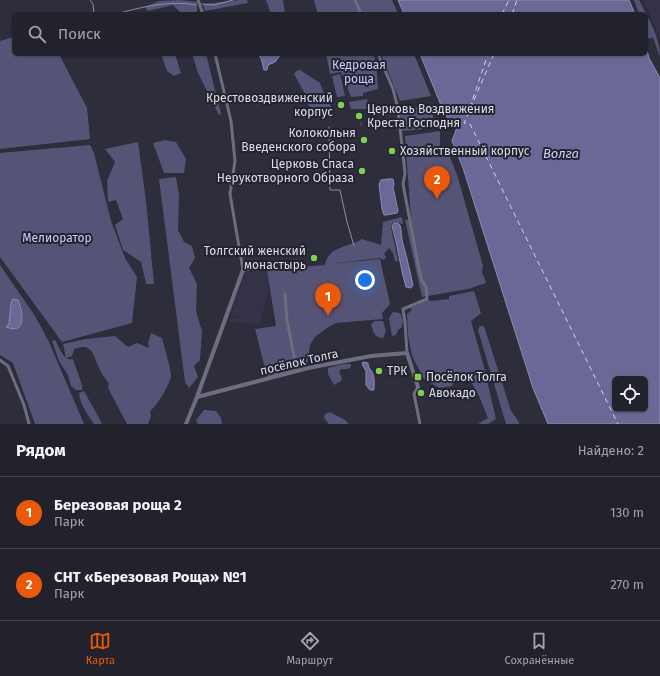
<!DOCTYPE html>
<html lang="ru">
<head>
<meta charset="utf-8">
<style>
	body { margin:0; font-family:"Fira Sans",sans-serif; background:#2a2a35; color:#f1f3f6 }
	.controls { position:absolute; right:12px; bottom:12px; display:grid; overflow:hidden; border-radius:6px; box-shadow:0 1px 3px #0004 }
	.controls button { width:36px; height:36px; display:grid; place-items:center; padding:0; border:0; border-bottom:1px solid #3f3f49; background:#22222d; color:#f1f3f6; font:20px sans-serif }
	.you { position:absolute; left:365px; top:280px; width:14px; height:14px; margin:-10px; border:3px solid #fff; border-radius:50%; background:#1a73e8; box-shadow:0 0 0 6px #1a73e833 }
	.badge { display:grid; place-items:center; width:26px; height:26px; border-radius:50%; background:#ea580c; color:#fff; font-size:13px; font-weight:700 }
	.pin { position:absolute; translate:-50% -33px; filter:drop-shadow(0 1px 2px #0008) }
	.pin::after { content:''; position:absolute; top:21px; width:14px; height:12px; background:inherit; clip-path:polygon(0 0,100% 0,50% 100%) }
	.list { margin:0; padding:0; list-style:none }
	h2 { display:flex; justify-content:space-between; align-items:center; height:52px; margin:0; padding:0 16px; font-size:17px }
	h2 small { font-size:13px; font-weight:400; color:#a2a4aa }
	.list li { display:grid; grid-template-columns:26px 1fr auto; gap:12px; align-items:center; box-sizing:border-box; height:72px; padding:0 16px; border-top:1px solid #3f3f49 }
	.list b { display:block; font-size:15px; white-space:nowrap }
	.list p { margin:0; font-size:13px; white-space:nowrap; color:#a2a4aa }
	.list em { font-size:13px; font-style:normal; color:#a2a4aa }
	.icon { flex:none; width:22px; height:22px; fill:none; stroke:currentColor; stroke-width:2; stroke-linecap:round; stroke-linejoin:round }
	.map { position:relative; flex:none; width:660px; height:424px; overflow:hidden }
	.search { position:absolute; background:#22222d; box-shadow:0 1px 3px #0004; left:12px; right:12px; top:12px; height:44px; display:flex; align-items:center; gap:10px; box-sizing:border-box; padding:0 14px; border-radius:6px; color:#a2a4aa; font-size:15px }
	.sheet { height:196px; background:#22222d }
	nav { display:flex; justify-content:space-around; align-items:center; box-sizing:border-box; height:56px; border-top:1px solid #3f3f49; background:#22222d; font-size:11px; color:#a2a4aa }
	nav a { display:grid; justify-items:center; gap:2px }
	nav .on { color:#ea580c }
	.map>svg:first-child { display:block }
	.built { fill:#333248 }
	.green { fill:#555477 }
	.water { fill:#6b6898; stroke:#8d8bb0; fill-rule:evenodd }
	.lines { fill:none; stroke-linecap:round; stroke-linejoin:round }
	.stream { stroke:#8d8bb0; stroke-width:1 }
	.ferry { stroke:#d2d1fe; stroke-width:1; stroke-dasharray:5 4; stroke-linecap:butt }
	.street-tunnel { stroke:#474756; stroke-width:3; stroke-dasharray:3 1.5; stroke-linecap:butt }
	.street { stroke:#6d6d7f; stroke-width:3 }
	.secondary { stroke:#6d6d7f; stroke-width:4 }
	.poi-dot { fill:#7fd052; stroke:#232332; stroke-width:1.5 }
	.labels { text-anchor:middle; stroke-width:4; stroke-linejoin:round; paint-order:stroke }
	.park-label { font-size:12px; fill:#cdccfa; stroke:#232332 }
	.poi-label { font-size:12px; fill:#dddde7; stroke:#232332; text-anchor:start }
	.street-label { font-size:12px; fill:#dddde7; stroke:#232332 }
	.water-label { font-size:13px; font-style:italic; fill:#d2d1fe; stroke:#232332 }
</style>
</head>
<body>
<div class="map">
<svg width="660" height="424" viewBox="0 0 660 424">
	<rect width="100%" height="100%" fill="#2d2d3c"/>
	<path class="built" d="M643,0h17v38l-9,-21z
		M267,270l3,16 -11,38 -31,-2 2,-4h11v-1l-11,-1 15,-44z"/>
	<path class="green" d="M179,0l18,2v12h-15l-9,-9 -25,6 -3,-4 14,-6z
		M239,0h8l1,3 -43,8 -2,-7z
		M266,0h17l2,14h-14z
		M314,0h78l6,14h-80z
		M634,0h5c9,18 21,37 21,57l-7,-20 -4,2 -3,-8v-17h-7z
		M14,37v17h45l28,54 3,31 -90,10v-108z
		M161,54h14l6,19 -7,3 -7,-5z
		M192,54h14l15,60 -2,1 -21,-42z
		M326,54h47l3,8 2,27 -15,4v3l-12,1 -10,-25 -11,2z
		M381,54h33l17,42 -31,5z
		M300,70l20,13 6,16 7,10 -1,4 -3,3 -16,1 -9,-25 -10,-18 2,-3z
		M340,74l5,22 -8,1 -5,-21z
		M367,99l2,10h-18l-2,-7z
		M431,105l4,23 -33,3 -2,-21z
		M440,131v16l7,2 11,29 25,88 -1,6 4,11 -18,6 -46,8 -17,-77 6,-1 -6,-83z
		M165,140l11,2 10,17 -2,14h-20l-11,-30z
		M138,142l8,59 8,83h-8l-5,-22 -18,-12 -8,-25 8,-6 -7,-19 -8,2 -1,-21 8,-19 -10,-13z
		M90,145l4,8 17,68 14,37 12,19 -5,46 -70,19 -62,-85v-104z
		M176,177l3,18 -1,35 6,12 8,4 3,12 -6,10 8,16 -1,27 6,20 -2,29 -6,6 4,11 -9,11 -4,-6 -26,-203z
		M402,217l1,7 -7,-2 -4,1 -1,5 7,33h-3l-2,-8 -4,-5 -5,6 2,3 -2,3 -4,-2 -51,6 51,-5 10,45 -8,9 1,6 -47,4 -9,5 -12,9 -5,8 -3,22 -40,10 -12,-48 21,-3 -9,-56 58,-5c3,-19 23,-17 37,-26l19,6 2,-23z
		M0,265l35,51 14,26 35,82h-49l-22,-61 -13,-8z
		M474,291l7,22 -10,8 13,46 12,52 -8,5h-10l10,-6 -9,-22 -11,-20 -14,4 -2,6 -13,2 -15,-9 -12,-23 -4,-21 -1,-21 5,-4 -2,-2 18,-8 3,1 18,-2v-3z
		M393,312l7,1 3,7 -1,7 -4,3 -2,5 -4,1 -3,-18z
		M375,321h8l3,10 -3,7c-9,-1 -10,-6 -12,-14z
		M480,326h4l27,85 8,11v2h-13l-28,-94z
		M151,333l11,5c2,8 9,31 9,38 -1,8 -14,30 -21,35l1,5 -3,8h-21l-19,-36 1,-4c-3,-5 -8,-11 -10,-16 -6,-14 -7,-26 -25,-19l-2,7 -6,2 -3,-14 23,-5 29,-3 13,11 9,-4 12,5 -1,-5z
		M55,340c5,7 8,22 18,19l9,26v5h-6l-5,-4 -3,-11 -9,-14 -7,-20z
		M343,364h8v3l-3,2h-7l-2,3 3,6 -1,3 -7,4 -6,-11v-6z
		M84,391l16,29 2,4h-8c-6,-9 -14,-20 -15,-31z
		M204,410l12,1 5,7 1,6h-24l-2,-4z
		M330,412l15,8 4,4h-20l-5,-6 1,-4z"/>
	<path class="water" d="M398,0h231l6,14h-231z
		M646,47l3,11 11,20v346h-112l-15,-36 -70,-220 -11,-27 5,-14 -12,-12 -25,-61h226zM615,379h30v30h-30z
		M257,54h24l-6,8 -7,3 -1,5h-3l-3,-12z
		M387,179h6l1,5 -1,3 5,24 -1,2 -11,2h-2l-2,-6 -3,-25 2,-4z
		M394,223h3l3,2c2,6 1,13 3,19 4,14 7,27 10,41l-2,3 -5,-1c-6,-20 -8,-41 -14,-61z
		M13,299l5,1c5,13 9,35 -12,27l3,-3 2,-21z
		M363,362l5,1c0,5 2,5 4,9 3,5 2,13 2,18h-4l-4,-5v-14l-4,-7z"/>
	<g class="lines">
		<path class="stream" d="M90,0l3,4 1,9 2,1
			M202,4l12,1 19,-5
			M116,14c26,-7 53,-14 80,-9
			M329,127l1,63h10l7,32 7,24"/>
		<path class="ferry" d="M502,14l7,-14
			M512,14l5,-14
			M494,54l-30,69 6,1 148,300
			M467,116l21,-62"/>
		<path class="street-tunnel" d="M360,124h2"/>
		<path class="street" d="M198,0l5,14
			M355,0l6,14
			M215,54l16,67 4,40 -5,33 13,76 55,-5
			M378,54l15,35 5,20 7,64 -2,11 16,85 3,12 4,6 1,12 -24,10 2,13 2,31
			M285,294l2,26 10,51
			M0,360l8,6 16,39 5,19
			M418,387l-4,7 6,30"/>
		<path class="secondary" d="M197,397l111,-29 63,-12 36,-3 11,34
			M186,424l11,-27 46,-127"/>
	</g>
	<g class="poi-dot">
		<circle cx="341" cy="105" r="4"/>
		<circle cx="359" cy="116" r="4"/>
		<circle cx="364" cy="140" r="4"/>
		<circle cx="392" cy="151" r="4"/>
		<circle cx="362" cy="171" r="4"/>
		<circle cx="314" cy="258" r="4"/>
		<circle cx="379" cy="371" r="4"/>
		<rect x="414" y="373" width="8" height="8" rx="2"/>
		<circle cx="421" cy="393" r="4"/>
	</g>
	<g class="labels">
		<g class="park-label">
			<text x="359" y="69">Кедровая<tspan x="359" dy="14">роща</tspan></text>
			<text x="57" y="242">Мелиоратор</text>
		</g>
		<g class="poi-label">
			<text x="333" y="102" text-anchor="end">Крестовоздвиженский<tspan x="333" dy="14">корпус</tspan></text>
			<text x="367" y="113">Церковь Воздвижения<tspan x="367" dy="14">Креста Господня</tspan></text>
			<text x="356" y="137" text-anchor="end">Колокольня<tspan x="356" dy="14">Введенского собора</tspan></text>
			<text x="400" y="155">Хозяйственный корпус</text>
			<text x="354" y="168" text-anchor="end">Церковь Спаса<tspan x="354" dy="14">Нерукотворного Образа</tspan></text>
			<text x="306" y="255" text-anchor="end">Толгский женский<tspan x="306" dy="14">монастырь</tspan></text>
			<text x="387" y="375">ТРК</text>
			<text x="426" y="381">Посёлок Толга</text>
			<text x="429" y="397">Авокадо</text>
		</g>
		<g class="street-label">
			<text transform="translate(299 362) rotate(-13)" y="4">посёлок Толга</text>
		</g>
		<g class="water-label">
			<text x="561" y="158">Волга</text>
		</g>
	</g>
</svg>
<div class="controls">
<button><svg class="icon" aria-label="locate" viewBox="0 0 24 24"><circle cx="12" cy="12" r="6"/><path d="M12 2v4M12 18v4M2 12h4M18 12h4"/></svg></button>
</div>
<div class="you"></div>
<div class="pin badge" style="left:328px;top:316px">1</div>
<div class="pin badge" style="left:437px;top:199px">2</div>
<div class="search"><svg class="icon" aria-label="search" viewBox="0 0 24 24"><circle cx="10" cy="10" r="6"/><path d="M15 15l6 6"/></svg>Поиск</div>
</div>
<section class="sheet">
<h2>Рядом<small>Найдено: 2</small></h2>
<ul class="list">
<li><span class="badge">1</span><div><b>Березовая роща 2</b><p>Парк</p></div><em>130 m</em></li>
<li><span class="badge">2</span><div><b>СНТ «Березовая Роща» №1</b><p>Парк</p></div><em>270 m</em></li>
</ul>
</section>
<nav>
<a class="on"><svg class="icon" aria-label="map" viewBox="0 0 24 24"><path d="M3 6l6-2 6 2 6-2v14l-6 2-6-2-6 2zM9 4v14M15 6v14"/></svg>Карта</a>
<a><svg class="icon" aria-label="directions" viewBox="0 0 24 24"><path d="M12 3l9 9-9 9-9-9zM9 14v-3h6M13 9l2 2-2 2"/></svg>Маршрут</a>
<a><svg class="icon" aria-label="saved" viewBox="0 0 24 24"><path d="M7 4h10v16l-5-4-5 4z"/></svg>Сохранённые</a>
</nav>
</body>
</html>
